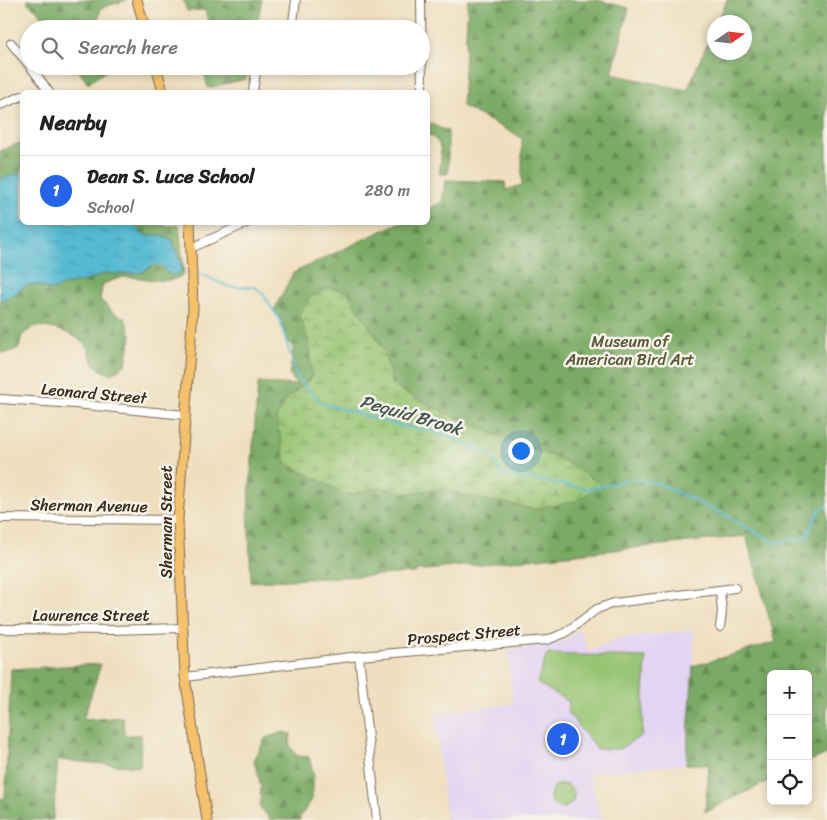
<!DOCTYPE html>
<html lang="en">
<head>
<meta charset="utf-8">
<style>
	body { margin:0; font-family:Sriracha,sans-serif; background:#f6f6f6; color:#222 }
	.controls { position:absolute; right:15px; bottom:15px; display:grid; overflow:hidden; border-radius:8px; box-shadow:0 2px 8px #0003 }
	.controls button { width:45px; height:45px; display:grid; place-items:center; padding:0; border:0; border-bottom:1px solid #e0e0e0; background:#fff; color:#222; font:25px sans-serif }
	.compass { position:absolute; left:707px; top:15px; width:45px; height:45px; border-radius:50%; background:#fff; box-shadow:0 2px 8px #0003; rotate:76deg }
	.you { position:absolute; left:520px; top:450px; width:18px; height:18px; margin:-12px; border:4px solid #fff; border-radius:50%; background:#1a73e8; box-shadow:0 0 0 8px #1a73e833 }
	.badge { display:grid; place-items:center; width:32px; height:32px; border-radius:50%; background:#2563eb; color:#fff; font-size:16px; font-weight:700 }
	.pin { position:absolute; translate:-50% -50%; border:2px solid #fff; box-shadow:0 1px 5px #0006 }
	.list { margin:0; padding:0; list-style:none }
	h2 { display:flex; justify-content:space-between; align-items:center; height:65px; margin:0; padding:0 20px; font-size:21px }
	h2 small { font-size:16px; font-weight:400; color:#767676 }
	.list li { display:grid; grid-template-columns:32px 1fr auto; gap:15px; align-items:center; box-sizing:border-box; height:70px; padding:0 20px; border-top:1px solid #e0e0e0 }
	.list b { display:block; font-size:19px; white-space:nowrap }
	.list p { margin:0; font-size:16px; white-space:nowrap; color:#767676 }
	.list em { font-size:16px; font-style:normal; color:#767676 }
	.icon { flex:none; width:28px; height:28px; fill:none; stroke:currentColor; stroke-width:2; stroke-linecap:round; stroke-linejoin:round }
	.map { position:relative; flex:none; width:827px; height:820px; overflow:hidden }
	.search { position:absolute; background:#fff; box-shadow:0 2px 8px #0003; left:20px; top:20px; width:410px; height:55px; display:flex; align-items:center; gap:12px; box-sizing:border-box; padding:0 18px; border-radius:28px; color:#767676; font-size:19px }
	.panel { position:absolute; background:#fff; box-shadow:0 2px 8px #0003; left:20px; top:90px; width:410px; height:135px; border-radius:8px }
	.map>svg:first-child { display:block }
	.built { fill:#e2d4f3 }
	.forest { fill:url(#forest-firs); stroke:#5a6a42 }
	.wetland { fill:url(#wetland-marsh); stroke:#6a7848 }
	.green { fill:#98c573; stroke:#6a7848 }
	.water { fill:url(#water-ripples); stroke:#487278 }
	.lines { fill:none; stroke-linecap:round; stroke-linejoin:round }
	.stream { stroke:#54bad2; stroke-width:2 }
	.minor-casing { stroke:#7a6956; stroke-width:10 }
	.major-casing { stroke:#7a6956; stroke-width:11 }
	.minor { stroke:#fff; stroke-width:8 }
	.major { stroke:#f5c16b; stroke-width:9 }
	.labels { text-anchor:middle; stroke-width:5; stroke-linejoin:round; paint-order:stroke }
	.park-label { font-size:16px; fill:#575838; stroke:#f7f3e8 }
	.street-label { font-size:16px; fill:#3b2a1e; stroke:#f7f3e8 }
	.water-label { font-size:18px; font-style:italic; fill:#425554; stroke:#f7f3e8 }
</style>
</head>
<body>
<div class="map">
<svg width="827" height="820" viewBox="0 0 827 820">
	<defs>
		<pattern id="forest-firs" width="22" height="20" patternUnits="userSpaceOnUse" patternTransform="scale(1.25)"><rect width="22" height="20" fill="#7aaa65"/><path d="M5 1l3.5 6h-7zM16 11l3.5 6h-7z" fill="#658b53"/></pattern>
		<pattern id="wetland-marsh" width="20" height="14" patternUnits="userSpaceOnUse" patternTransform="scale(1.25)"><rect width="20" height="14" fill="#98c573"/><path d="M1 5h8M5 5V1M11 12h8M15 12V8" fill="none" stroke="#7da05e"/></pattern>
		<pattern id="water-ripples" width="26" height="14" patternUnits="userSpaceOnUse" patternTransform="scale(1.25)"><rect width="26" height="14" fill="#54bad2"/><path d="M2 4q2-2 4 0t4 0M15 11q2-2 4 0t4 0" fill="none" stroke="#4797aa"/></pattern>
	</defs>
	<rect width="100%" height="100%" fill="#f7f3e8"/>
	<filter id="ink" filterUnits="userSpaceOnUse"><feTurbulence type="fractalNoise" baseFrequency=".02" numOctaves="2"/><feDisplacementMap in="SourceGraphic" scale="10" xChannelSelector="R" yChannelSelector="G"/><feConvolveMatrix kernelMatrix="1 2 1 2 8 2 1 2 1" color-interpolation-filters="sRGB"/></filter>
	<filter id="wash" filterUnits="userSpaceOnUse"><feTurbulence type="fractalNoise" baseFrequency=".0096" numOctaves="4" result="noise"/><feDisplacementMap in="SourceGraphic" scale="20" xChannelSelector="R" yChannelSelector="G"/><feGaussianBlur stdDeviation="1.12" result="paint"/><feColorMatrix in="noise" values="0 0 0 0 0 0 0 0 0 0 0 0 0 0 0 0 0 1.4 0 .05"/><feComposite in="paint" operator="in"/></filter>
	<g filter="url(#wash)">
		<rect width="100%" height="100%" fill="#efdfbf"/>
		<path class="built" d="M579,629l10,23 27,-13 79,-9 -9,134 -97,9 13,47h-156l-11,-107 78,-9 -5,-53 40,-6 16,-4z"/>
		<path class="forest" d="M28,0h99l-26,8 -3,12 2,9h-51l-12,-19 -9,-7z
			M183,0h79l-6,29h-46l-5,-19 -18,1z
			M468,0h129l32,8 -17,66 75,16 27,-62v24h30v-30h-27l10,-22h100v754l-19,8v-88h-37v106l-66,32 4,-47 -23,-1 7,-98 83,-24 -30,-106 -330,35v2l-165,9 -3,-72 10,-127 39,2 -8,-11 3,-13 1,-13 -8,-12 -3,-15 -8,-11 19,-37 105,-50 30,-1v-13l14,-7 3,-22 60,2 1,8 16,-5v-47l-60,-32z
			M71,66h39v2l-22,16 -11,-15 -5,3z
			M203,66h45l-2,13 -38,9z
			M428,123l20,8v43h-9c2,-15 6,-33 -11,-39z
			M22,142v31l-22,6v-28z
			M134,223c15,0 30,4 45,2l5,48c-12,15 -40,3 -58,4 -7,0 -16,5 -23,7l-3,15 14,14 11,5 6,17 -5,29 -15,10c-25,-7 -15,-19 -28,-31 -13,-13 -31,-15 -48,-17l-13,9 -3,13 -12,5 -7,-1v-52l13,-5 13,-10h11l10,4h6l14,-5 19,-3 20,-8 14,1 23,-2 13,-9 5,1 5,8 14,-12 -4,-7 -3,-13 -20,-5 -6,2 -5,-3z
			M101,664l-18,56 40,-3 1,18h17l-1,32 -82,-7 -5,60h-53v-21l5,-1 6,-129z
			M284,732l7,2 -1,12 7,10 12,1 5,19 -2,24 -12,17v3h-29l-11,-13 1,-21 -7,-25 11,-23z"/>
		<path class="wetland" d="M328,288l19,3 37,59 8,35 27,15 32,15 49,22 64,24 38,24 -26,16 -41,8 -50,-9 -42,-11 -36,4 -26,-6 -33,8 -62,-32 -10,-45 11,-19 25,-21 -2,-32 -11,-32 12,-17z"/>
		<path class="green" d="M547,654l99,3 -4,78 -23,14h-22l-30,-37 2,-10 -32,-19z
			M550 796a12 12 0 1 1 24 0a12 12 0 1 1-24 0Z"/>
		<path class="water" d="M22,173v49l112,1 8,11 5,2 12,-1 14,5c1,4 1,9 3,12 3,8 7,12 5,21l-8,2 -7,-3 -5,-8 -5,-1 -13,9 -23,2 -14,-1 -20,8 -19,3 -14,6 -5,-1 -11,-4h-11l-13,10 -13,5v-121z"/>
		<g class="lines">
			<path class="stream" d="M153,264l10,1
				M194,271l35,16h26l8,7 17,27 18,58 24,24 74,22 44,8 51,21 10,20 88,15 43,-10 25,4 64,30 53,29 31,-3 15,-30 7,-3"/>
		</g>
	</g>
	<g filter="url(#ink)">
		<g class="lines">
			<defs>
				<path id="minor" d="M421,0l1,92
					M292,29l4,-29
					M11,43l18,22
					M30,66l19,26
					M253,91l4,-25
					M0,105l22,-9
					M191,248l58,-26
					M0,399l75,5 110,11
					M0,518l178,2
					M720,627l2,-15 -2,-22
					M0,629l112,1 70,-2
					M359,656l18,164
					M185,677l174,-21 188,-16 18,-7 32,-24 17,-6 121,-15"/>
				<path id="major" d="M137,0l8,29
					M156,66l7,26
					M190,222l3,86 -15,212 7,157 22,143"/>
			</defs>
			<use href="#minor" class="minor-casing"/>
			<use href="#major" class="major-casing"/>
			<use href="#minor" class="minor"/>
			<use href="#major" class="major"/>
		</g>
	</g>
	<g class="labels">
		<g class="park-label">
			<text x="630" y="347">Museum of<tspan x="630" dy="18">American Bird Art</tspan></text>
		</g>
		<g class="street-label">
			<text transform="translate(94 393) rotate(5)" y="6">Leonard Street</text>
			<text transform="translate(89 505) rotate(1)" y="6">Sherman Avenue</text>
			<text transform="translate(166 522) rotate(-90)" y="6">Sherman Street</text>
			<text x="91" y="621">Lawrence Street</text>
			<text transform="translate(464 634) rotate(-5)" y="6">Prospect Street</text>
		</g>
		<g class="water-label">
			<text transform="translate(411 415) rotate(16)" y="6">Pequid Brook</text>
		</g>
	</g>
</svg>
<div class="controls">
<button>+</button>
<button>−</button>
<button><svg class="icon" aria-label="locate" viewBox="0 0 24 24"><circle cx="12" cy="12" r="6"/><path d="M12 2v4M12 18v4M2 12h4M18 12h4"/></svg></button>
</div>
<svg class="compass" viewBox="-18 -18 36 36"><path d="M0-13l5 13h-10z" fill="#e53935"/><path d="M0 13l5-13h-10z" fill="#767676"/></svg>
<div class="you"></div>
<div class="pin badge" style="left:563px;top:739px">1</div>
<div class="search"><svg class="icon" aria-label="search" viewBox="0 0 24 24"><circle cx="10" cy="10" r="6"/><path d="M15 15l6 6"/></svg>Search here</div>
<section class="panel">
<h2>Nearby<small></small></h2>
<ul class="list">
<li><span class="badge">1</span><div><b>Dean S. Luce School</b><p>School</p></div><em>280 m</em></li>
</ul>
</section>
</div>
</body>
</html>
